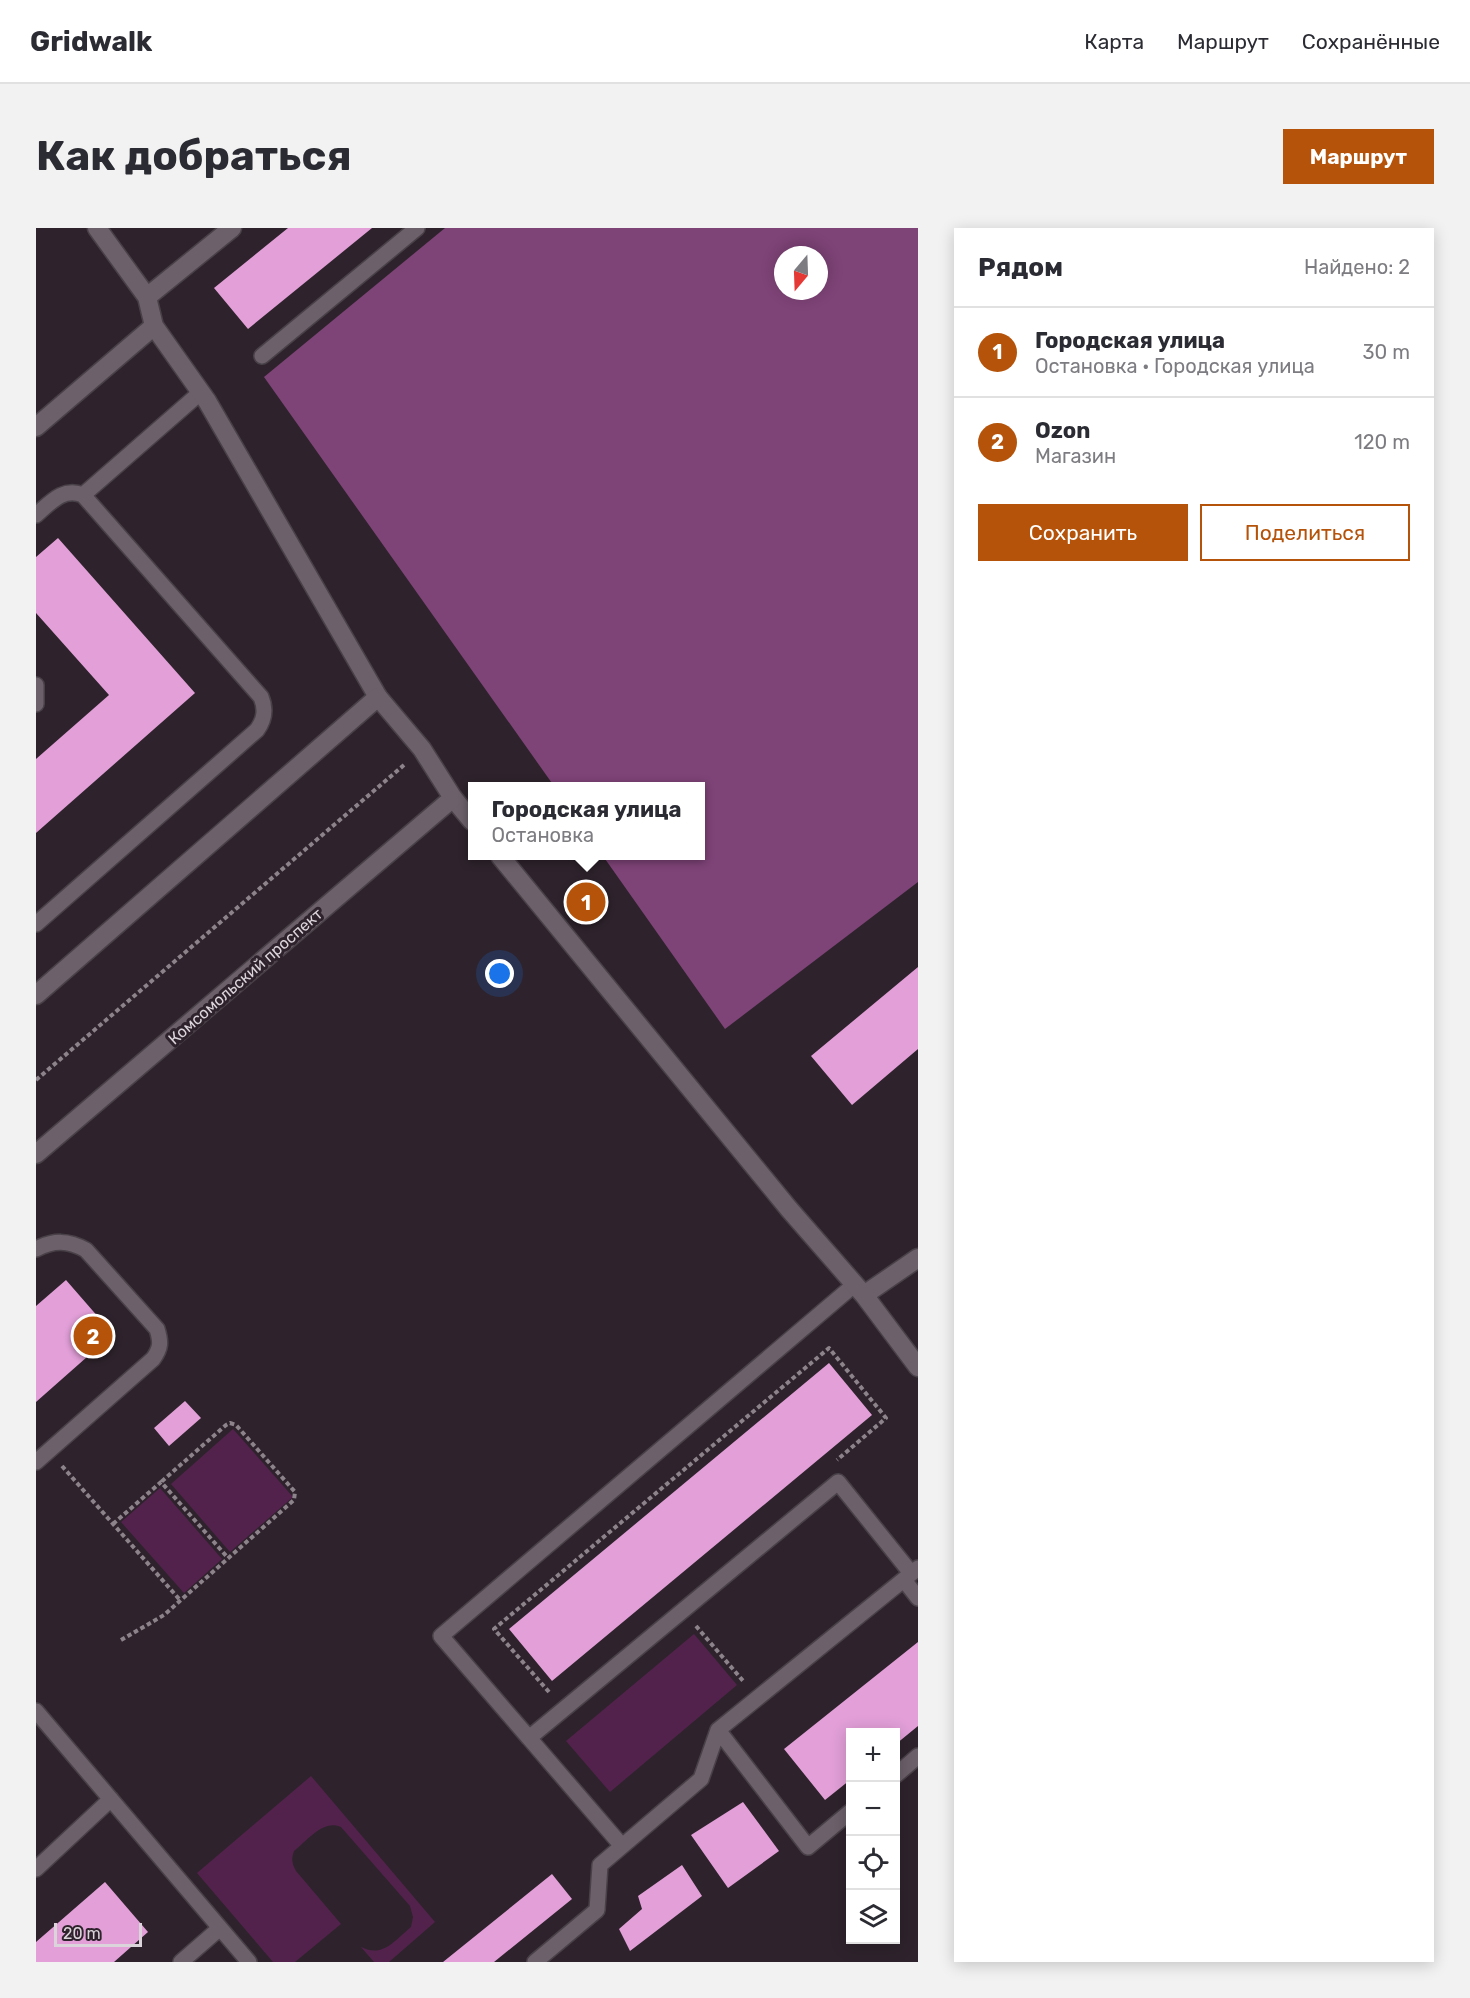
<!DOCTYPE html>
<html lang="ru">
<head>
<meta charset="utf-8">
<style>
	body { margin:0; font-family:Rubik,sans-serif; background:#f2f2f3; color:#2b2b33 }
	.controls { position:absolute; right:18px; bottom:18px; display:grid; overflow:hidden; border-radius:0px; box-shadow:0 3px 15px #0003 }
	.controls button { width:54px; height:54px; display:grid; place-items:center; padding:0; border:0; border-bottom:2px solid #e1e1e2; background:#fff; color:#2b2b33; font:30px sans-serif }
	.compass { position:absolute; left:738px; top:18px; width:54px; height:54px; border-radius:50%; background:#fff; box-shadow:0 3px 15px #0003; rotate:199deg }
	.scale { position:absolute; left:18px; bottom:15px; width:88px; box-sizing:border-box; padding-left:6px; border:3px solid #dbd4da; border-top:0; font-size:16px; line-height:21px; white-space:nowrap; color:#dbd4da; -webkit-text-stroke:4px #2e232c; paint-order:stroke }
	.you { position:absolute; left:464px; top:746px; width:21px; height:21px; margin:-15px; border:4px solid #fff; border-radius:50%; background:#1a73e8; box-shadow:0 0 0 9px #1a73e833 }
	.badge { display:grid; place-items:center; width:39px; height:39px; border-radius:50%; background:#b45309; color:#fff; font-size:20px; font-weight:700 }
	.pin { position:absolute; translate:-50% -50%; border:3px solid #fff; box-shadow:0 2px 6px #0006 }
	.popup { position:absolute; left:432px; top:554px; width:237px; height:78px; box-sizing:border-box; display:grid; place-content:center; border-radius:0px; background:#fff; filter:drop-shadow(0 2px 4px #0005); font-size:20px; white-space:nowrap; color:#7c7c81 }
	.popup b { font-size:22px; color:#2b2b33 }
	.popup::after { content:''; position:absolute; left:50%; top:100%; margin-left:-12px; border:12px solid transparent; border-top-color:#fff }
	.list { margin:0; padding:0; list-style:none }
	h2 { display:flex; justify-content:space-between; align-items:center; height:78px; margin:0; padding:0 24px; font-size:26px }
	h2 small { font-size:20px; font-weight:400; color:#7c7c81 }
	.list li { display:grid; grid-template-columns:39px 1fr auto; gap:18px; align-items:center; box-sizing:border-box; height:90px; padding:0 24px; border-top:2px solid #e1e1e2 }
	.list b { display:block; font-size:22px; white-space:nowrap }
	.list p { margin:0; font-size:20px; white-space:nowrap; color:#7c7c81 }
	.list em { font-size:20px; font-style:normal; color:#7c7c81 }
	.actions { display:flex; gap:12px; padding:18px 24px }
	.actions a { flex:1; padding:14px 0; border:2px solid #b45309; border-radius:0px; text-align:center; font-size:21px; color:#b45309 }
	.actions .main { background:#b45309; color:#fff }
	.icon { flex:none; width:33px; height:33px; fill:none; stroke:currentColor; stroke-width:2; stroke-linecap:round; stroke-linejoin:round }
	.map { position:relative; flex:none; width:882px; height:1734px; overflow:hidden; border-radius:0px }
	header { display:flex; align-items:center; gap:36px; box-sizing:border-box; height:84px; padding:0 30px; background:#fff; border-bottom:2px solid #e1e1e2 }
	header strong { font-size:28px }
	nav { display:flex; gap:33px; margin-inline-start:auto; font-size:21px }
	.intro { display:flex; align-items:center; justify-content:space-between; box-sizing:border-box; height:144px; padding:0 36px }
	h1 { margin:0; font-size:42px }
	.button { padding:15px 27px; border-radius:0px; background:#b45309; color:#fff; font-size:21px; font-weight:700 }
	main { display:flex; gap:36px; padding:0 36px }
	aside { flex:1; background:#fff; border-radius:0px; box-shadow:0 3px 15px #0003 }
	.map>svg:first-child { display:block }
	.green { fill:#52224c }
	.forest { fill:#7e4377; fill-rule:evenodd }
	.building { fill:#e29fd8 }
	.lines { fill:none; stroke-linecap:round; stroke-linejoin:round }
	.lane-casing { stroke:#494148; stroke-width:18 }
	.street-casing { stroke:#494148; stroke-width:21 }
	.secondary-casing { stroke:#494148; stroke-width:21 }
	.path { stroke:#8d848b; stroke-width:4; stroke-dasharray:4.5 3; stroke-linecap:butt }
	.lane { stroke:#6c606a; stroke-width:15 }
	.street { stroke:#6c606a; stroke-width:18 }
	.secondary { stroke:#6c606a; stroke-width:18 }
	.labels { text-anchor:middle; stroke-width:6; stroke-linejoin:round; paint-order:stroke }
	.street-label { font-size:16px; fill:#dbd4da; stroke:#2e232c }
</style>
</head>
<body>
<header>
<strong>Gridwalk</strong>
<nav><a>Карта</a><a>Маршрут</a><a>Сохранённые</a></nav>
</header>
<div class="intro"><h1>Как добраться</h1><a class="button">Маршрут</a></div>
<main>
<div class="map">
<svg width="882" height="1734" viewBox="0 0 882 1734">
	<rect width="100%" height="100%" fill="#2e232c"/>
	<path class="green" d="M197,1201l60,68 -63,55 -59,-68z
		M124,1260l62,71 -38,34 -63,-71z
		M658,1406l43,51 -127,107 -44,-51z
		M275,1548l124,146 -46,40h-15l-13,-15c22,11 33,-6 50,-20l2,-10 -3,-11 -69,-79c-18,-8 -34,14 -47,24 -3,8 -2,13 2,20l45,53 -46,38h-22l-76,-89z"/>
	<path class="forest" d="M409,0h473v654l-193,147 -122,-173h97v-70h-146l-290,-409zM747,27h36v36h-36z"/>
	<path class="building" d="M252,0h84l-124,101 -34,-41z
		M22,310l137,155 -159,140v-74l73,-64 -73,-82v-56z
		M882,739v82l-66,56 -41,-49z
		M30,1052l47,54 -77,68v-96z
		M793,1135l43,52 -320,266 -43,-52z
		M149,1173l16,17 -32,28 -15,-18z
		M882,1414v84l-22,18v-12h-46v48l-25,20 -41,-51z
		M707,1574l36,49 -51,37 -37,-53z
		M646,1637l20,31 -72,55 -11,-22 23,-20 -4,-13z
		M516,1646l20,25 -78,63h-51z
		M69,1654l43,50 -34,30h-78v-20z"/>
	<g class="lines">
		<defs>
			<path id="lane" d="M226,128l155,-128
				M0,287c15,-13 27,-28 47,-20l118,-103
				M0,457v19
				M0,696l221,-194c8,-11 9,-21 4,-33l-178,-202
				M0,1021c18,-9 32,-9 50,1l71,79c4,13 4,19 -4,30l-117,103
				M818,1057l-413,351 88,102 309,-256 73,91
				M868,1352l14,18
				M0,1483l213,251
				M682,1502l90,117 42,-35
				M493,1510l93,108
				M860,1547l22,-19
				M0,1641l75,-70
				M145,1734l39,-34
				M499,1734l62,-52 3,-45 101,-86 17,-49 200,-162"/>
			<path id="street" d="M61,0l50,69 7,29 53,75 171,296
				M111,69l85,-69
				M0,199l118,-101
				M417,570l19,23
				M464,628l289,353 75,86 54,72
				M828,1067l54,-37"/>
			<path id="secondary" d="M0,767l342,-298 44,52 31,49 -417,356"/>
		</defs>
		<use href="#lane" class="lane-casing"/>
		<use href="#street" class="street-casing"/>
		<use href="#secondary" class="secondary-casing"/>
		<path class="path" d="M0,852l368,-315
			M26,1238l118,134
			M77,1296l48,-42 67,76
			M660,1398l48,56
			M85,1412l43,-25 130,-115 1,-8 -59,-67 -6,-2 -4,2 -65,57
			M513,1464l-55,-63 335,-281 57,70 -49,42"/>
		<use href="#lane" class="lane"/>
		<use href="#street" class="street"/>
		<use href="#secondary" class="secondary"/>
	</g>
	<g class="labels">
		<g class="street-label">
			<text transform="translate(209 748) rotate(-41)" y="6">Комсомольский проспект</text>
		</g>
	</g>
</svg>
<div class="controls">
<button>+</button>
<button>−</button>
<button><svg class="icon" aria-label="locate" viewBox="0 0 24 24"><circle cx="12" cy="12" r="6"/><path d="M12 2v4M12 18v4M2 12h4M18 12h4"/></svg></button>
<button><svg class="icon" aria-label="layers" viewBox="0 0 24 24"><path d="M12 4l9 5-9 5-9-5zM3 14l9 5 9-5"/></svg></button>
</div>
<svg class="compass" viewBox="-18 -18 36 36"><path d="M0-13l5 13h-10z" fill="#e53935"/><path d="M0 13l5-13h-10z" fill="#7c7c81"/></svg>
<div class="scale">20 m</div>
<div class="you"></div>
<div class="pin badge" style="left:550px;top:674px">1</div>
<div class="popup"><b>Городская улица</b>Остановка</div>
<div class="pin badge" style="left:57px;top:1108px">2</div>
</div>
<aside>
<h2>Рядом<small>Найдено: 2</small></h2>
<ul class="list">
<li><span class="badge">1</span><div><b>Городская улица</b><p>Остановка · Городская улица</p></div><em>30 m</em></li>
<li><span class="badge">2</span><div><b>Ozon</b><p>Магазин</p></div><em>120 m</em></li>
</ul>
<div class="actions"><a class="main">Сохранить</a><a>Поделиться</a></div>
</aside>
</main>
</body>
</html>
